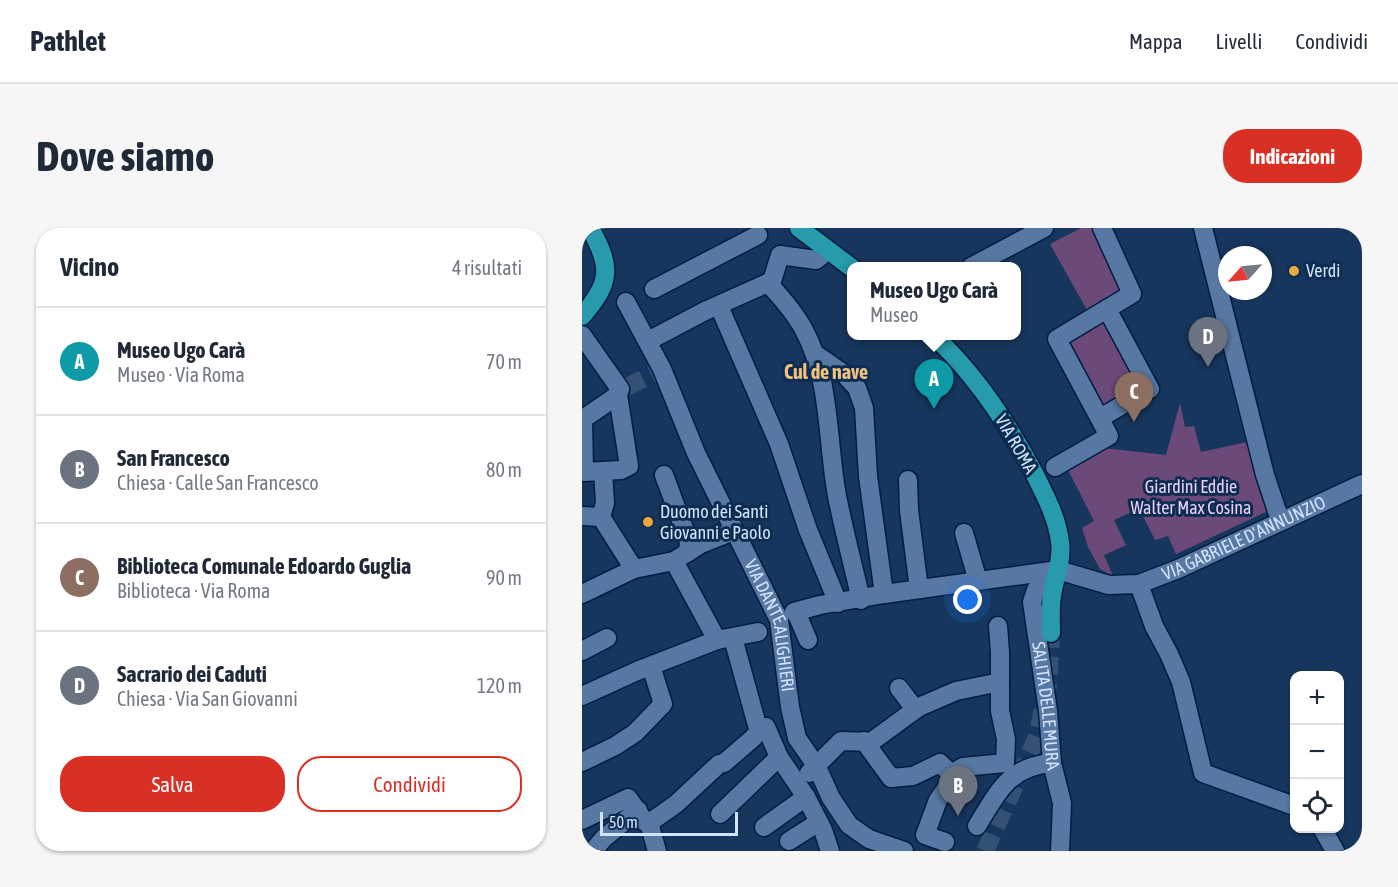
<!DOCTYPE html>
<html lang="it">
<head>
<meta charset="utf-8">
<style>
	body { margin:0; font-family:"Asap Condensed",sans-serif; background:#f6f6f7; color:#1f2937 }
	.controls { position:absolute; right:18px; bottom:18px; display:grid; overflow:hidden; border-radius:12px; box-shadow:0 2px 4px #0004 }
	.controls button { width:54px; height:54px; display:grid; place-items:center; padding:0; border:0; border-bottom:2px solid #e0e1e3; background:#fff; color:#1f2937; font:30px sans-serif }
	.compass { position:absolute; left:636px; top:18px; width:54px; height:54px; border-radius:50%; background:#fff; box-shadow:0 2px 4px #0004; rotate:243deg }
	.scale { position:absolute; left:18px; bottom:15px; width:138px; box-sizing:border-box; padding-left:6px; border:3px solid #d2e4fc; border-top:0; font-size:16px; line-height:21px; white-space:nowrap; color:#d2e4fc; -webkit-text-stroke:4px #0c2c51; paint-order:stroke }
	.you { position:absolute; left:386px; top:372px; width:21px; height:21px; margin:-15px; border:4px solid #fff; border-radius:50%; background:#1a73e8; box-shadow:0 0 0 9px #1a73e833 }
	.badge { display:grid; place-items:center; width:39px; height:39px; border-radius:50%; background:#d93025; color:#fff; font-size:20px; font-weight:700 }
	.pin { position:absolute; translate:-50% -50px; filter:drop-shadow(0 2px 3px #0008) }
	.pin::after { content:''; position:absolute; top:32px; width:21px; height:18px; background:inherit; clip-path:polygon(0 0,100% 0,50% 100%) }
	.popup { position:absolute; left:265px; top:34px; width:174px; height:78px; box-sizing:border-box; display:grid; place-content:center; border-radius:12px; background:#fff; filter:drop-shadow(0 2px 4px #0005); font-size:20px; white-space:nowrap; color:#747a83 }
	.popup b { font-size:22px; color:#1f2937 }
	.popup::after { content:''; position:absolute; left:50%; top:100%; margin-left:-12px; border:12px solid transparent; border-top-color:#fff }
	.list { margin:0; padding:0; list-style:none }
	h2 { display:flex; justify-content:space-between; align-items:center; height:78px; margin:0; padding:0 24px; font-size:26px }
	h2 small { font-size:20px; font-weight:400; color:#747a83 }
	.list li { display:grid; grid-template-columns:39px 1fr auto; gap:18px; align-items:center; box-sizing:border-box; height:108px; padding:0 24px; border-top:2px solid #e0e1e3 }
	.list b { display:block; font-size:22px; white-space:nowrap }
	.list p { margin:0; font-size:20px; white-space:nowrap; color:#747a83 }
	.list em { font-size:20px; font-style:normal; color:#747a83 }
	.actions { display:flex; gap:12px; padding:18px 24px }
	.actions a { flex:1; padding:14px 0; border:2px solid #d93025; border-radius:24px; text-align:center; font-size:21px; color:#d93025 }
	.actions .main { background:#d93025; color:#fff }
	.icon { flex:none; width:33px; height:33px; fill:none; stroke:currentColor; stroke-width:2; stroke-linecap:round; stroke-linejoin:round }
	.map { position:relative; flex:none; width:780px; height:623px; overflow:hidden; border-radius:24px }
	header { display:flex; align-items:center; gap:36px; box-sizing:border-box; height:84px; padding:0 30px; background:#fff; border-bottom:2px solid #e0e1e3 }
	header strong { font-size:28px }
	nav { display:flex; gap:33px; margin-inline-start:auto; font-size:21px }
	.intro { display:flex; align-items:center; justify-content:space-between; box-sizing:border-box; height:144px; padding:0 36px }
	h1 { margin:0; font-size:42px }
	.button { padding:15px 27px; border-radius:24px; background:#d93025; color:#fff; font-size:21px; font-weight:700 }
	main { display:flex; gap:36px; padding:0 36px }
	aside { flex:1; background:#fff; border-radius:24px; box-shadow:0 2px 4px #0004 }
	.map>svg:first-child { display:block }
	.green { fill:#6b4a79 }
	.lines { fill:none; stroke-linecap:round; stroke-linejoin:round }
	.minor-tunnel { stroke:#335075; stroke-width:18; stroke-dasharray:18 9; stroke-linecap:butt }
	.major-tunnel { stroke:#335075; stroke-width:18; stroke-dasharray:18 9; stroke-linecap:butt }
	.minor-casing { stroke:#001c40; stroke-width:21 }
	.major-casing { stroke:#001c40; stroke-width:21 }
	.minor { stroke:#5778a3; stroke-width:18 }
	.major { stroke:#279aab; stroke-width:18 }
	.poi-dot { fill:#eda83b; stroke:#0c2c51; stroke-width:2 }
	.labels { text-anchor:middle; stroke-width:6; stroke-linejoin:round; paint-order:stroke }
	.poi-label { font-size:18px; fill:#d2e4fc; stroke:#0c2c51; text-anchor:start }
	.street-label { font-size:18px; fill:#d2e4fc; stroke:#0c2c51 }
	.park-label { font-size:18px; fill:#ebcef8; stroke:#0c2c51 }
	.neighbourhood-label { font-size:20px; font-weight:bold; fill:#f1c17f; stroke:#0c2c51 }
</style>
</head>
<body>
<header>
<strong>Pathlet</strong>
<nav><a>Mappa</a><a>Livelli</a><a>Condividi</a></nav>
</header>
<div class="intro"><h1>Dove siamo</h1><a class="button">Indicazioni</a></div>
<main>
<aside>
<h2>Vicino<small>4 risultati</small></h2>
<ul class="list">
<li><span class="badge" style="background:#0f9aa8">A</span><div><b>Museo Ugo Carà</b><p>Museo · Via Roma</p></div><em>70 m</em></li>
<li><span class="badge" style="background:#6b7280">B</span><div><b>San Francesco</b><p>Chiesa · Calle San Francesco</p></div><em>80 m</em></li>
<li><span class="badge" style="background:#8d6e63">C</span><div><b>Biblioteca Comunale Edoardo Guglia</b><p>Biblioteca · Via Roma</p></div><em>90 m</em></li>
<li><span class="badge" style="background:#6b7280">D</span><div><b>Sacrario dei Caduti</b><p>Chiesa · Via San Giovanni</p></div><em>120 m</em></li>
</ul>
<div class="actions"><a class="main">Salva</a><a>Condividi</a></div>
</aside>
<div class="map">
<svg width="780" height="623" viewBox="0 0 780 623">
	<rect width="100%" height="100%" fill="#17365d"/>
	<path class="green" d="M499,0h14l28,64 -35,20 -38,-68z
		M525,92l38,67 -39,22 -38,-67z
		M598,175l5,24 9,-1 7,26 46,-10 7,31 14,38 -92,43 -8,-18 -13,4 -12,-24 -7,-6 -22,10 12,25 -22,10 9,21 -13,-7 -12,-22 -6,-19 12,-7 -27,-53 36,-20 63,7z"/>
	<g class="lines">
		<path class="minor-tunnel" d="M45,159l31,-16"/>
		<path class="major-tunnel" d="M403,623l52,-114 11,-51 3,-53"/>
		<defs>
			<g id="minor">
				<path d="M621,0l62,247 15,45"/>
				<path d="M389,39l73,-39"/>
				<path d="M186,55c13,14 27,30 36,47 27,50 23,112 33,166 7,35 16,69 24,104"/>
				<path d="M72,61l104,-54"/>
				<path id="s1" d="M44,74l36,67 34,84 83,167 11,87 7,31 20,29 14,31 18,27 20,14 35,12"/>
				<path d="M137,78l60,138 29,86 30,73"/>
				<path d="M0,107l38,54 -2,6 11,71 -8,4 -18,1 2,32 -4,14 33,52"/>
				<path d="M66,113l57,-30 67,-30 8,-26 36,5 5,-4"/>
				<path d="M233,126l29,20 13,14 7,20 4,68 16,118"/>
				<path d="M518,190l50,-29 -43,-80 25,-15 -30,-66"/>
				<path d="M473,239l54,-31 -52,-97 50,-30"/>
				<path d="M21,243l-19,1 -1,-53 35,-24"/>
				<path d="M82,247l25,67 -1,10"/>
				<path d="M326,252l1,30 10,79"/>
				<path d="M0,288l19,1"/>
				<path d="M382,305l14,48"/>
				<path d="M92,333l43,79"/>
				<path id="s2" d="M476,342l-22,20 -4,12 16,109 4,52 10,40 -2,48"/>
				<path d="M557,356l15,42 15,28 12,28 22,91 91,33"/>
				<path d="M0,366l52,-25 40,-8 27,-17 33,-13"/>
				<path id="s3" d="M212,384l26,-7 64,-11 174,-24 51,15 30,-1 39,-15 184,-85"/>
				<path d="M214,384l12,28"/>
				<path d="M151,410l24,87 4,3 5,-1 13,30 27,40 17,33 7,21"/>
				<path d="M0,423l25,-13"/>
				<path d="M317,460l16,21"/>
				<path d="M0,468l55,-25 80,-31 41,-8"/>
				<path d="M282,513l27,37 22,-2 27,-13 11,11 12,-7 42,-4 1,-24 -6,-28v-59l-2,-26"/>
				<path d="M0,534l33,-16 20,-13 28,-29 -12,-38"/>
				<path d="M227,545l32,-32 30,1 48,-35 37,-16 44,-9"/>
				<path d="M138,586l59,-57"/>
				<path d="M0,592l46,-22 17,24 4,1 8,28"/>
				<path d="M67,595l27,-19 43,-40 5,-1 29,-25 8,-10"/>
				<path d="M395,598c21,-34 32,-60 75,-63"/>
				<path d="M182,599l42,-30"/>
				<path d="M740,600l13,23"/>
				<path d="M207,613l30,-19"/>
				<path d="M363,614l-20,-7 13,-35 10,-14"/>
				<path d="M11,623l11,-13 34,-28"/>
			</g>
			<path id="major" d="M217,0l53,40
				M0,88c29,-33 30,-49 8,-88
				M352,108c42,39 73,86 100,137 11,22 23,44 26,69 3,18 -6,37 -8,54 -2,12 -1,25 -1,37"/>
		</defs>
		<use href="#minor" class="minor-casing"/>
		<use href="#major" class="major-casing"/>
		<use href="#minor" class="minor"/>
		<use href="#major" class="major"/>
	</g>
	<g class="poi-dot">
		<circle cx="712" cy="43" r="6"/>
		<circle cx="66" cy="294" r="6"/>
	</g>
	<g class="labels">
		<g class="poi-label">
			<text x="724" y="49">Verdi</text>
			<text x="78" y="290">Duomo dei Santi<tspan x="78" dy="21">Giovanni e Paolo</tspan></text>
		</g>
		<g class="street-label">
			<text transform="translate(434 216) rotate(60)" y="6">VIA ROMA</text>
			<text dy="6" stroke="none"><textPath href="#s3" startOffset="465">VIA GABRIELE D'ANNUNZIO</textPath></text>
			<text dy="6" stroke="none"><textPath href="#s1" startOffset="356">VIA DANTE ALIGHIERI</textPath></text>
			<text dy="6" stroke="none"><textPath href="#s2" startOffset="147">SALITA DELLE MURA</textPath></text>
		</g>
		<g class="park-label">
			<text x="609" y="265">Giardini Eddie<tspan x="609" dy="21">Walter Max Cosina</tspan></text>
		</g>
		<g class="neighbourhood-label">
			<text x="244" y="151">Cul de nave</text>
		</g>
	</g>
</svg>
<div class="controls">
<button>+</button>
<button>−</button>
<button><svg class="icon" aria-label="locate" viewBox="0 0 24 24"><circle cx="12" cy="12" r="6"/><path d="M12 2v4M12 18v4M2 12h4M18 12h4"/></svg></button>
</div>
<svg class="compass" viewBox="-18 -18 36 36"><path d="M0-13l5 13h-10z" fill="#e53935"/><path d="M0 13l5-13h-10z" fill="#747a83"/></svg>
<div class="scale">50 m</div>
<div class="you"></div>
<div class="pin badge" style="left:352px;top:181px;background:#0f9aa8">A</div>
<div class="popup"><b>Museo Ugo Carà</b>Museo</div>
<div class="pin badge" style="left:376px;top:588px;background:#6b7280">B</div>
<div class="pin badge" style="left:552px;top:194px;background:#8d6e63">C</div>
<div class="pin badge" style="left:626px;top:139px;background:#6b7280">D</div>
</div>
</main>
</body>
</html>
